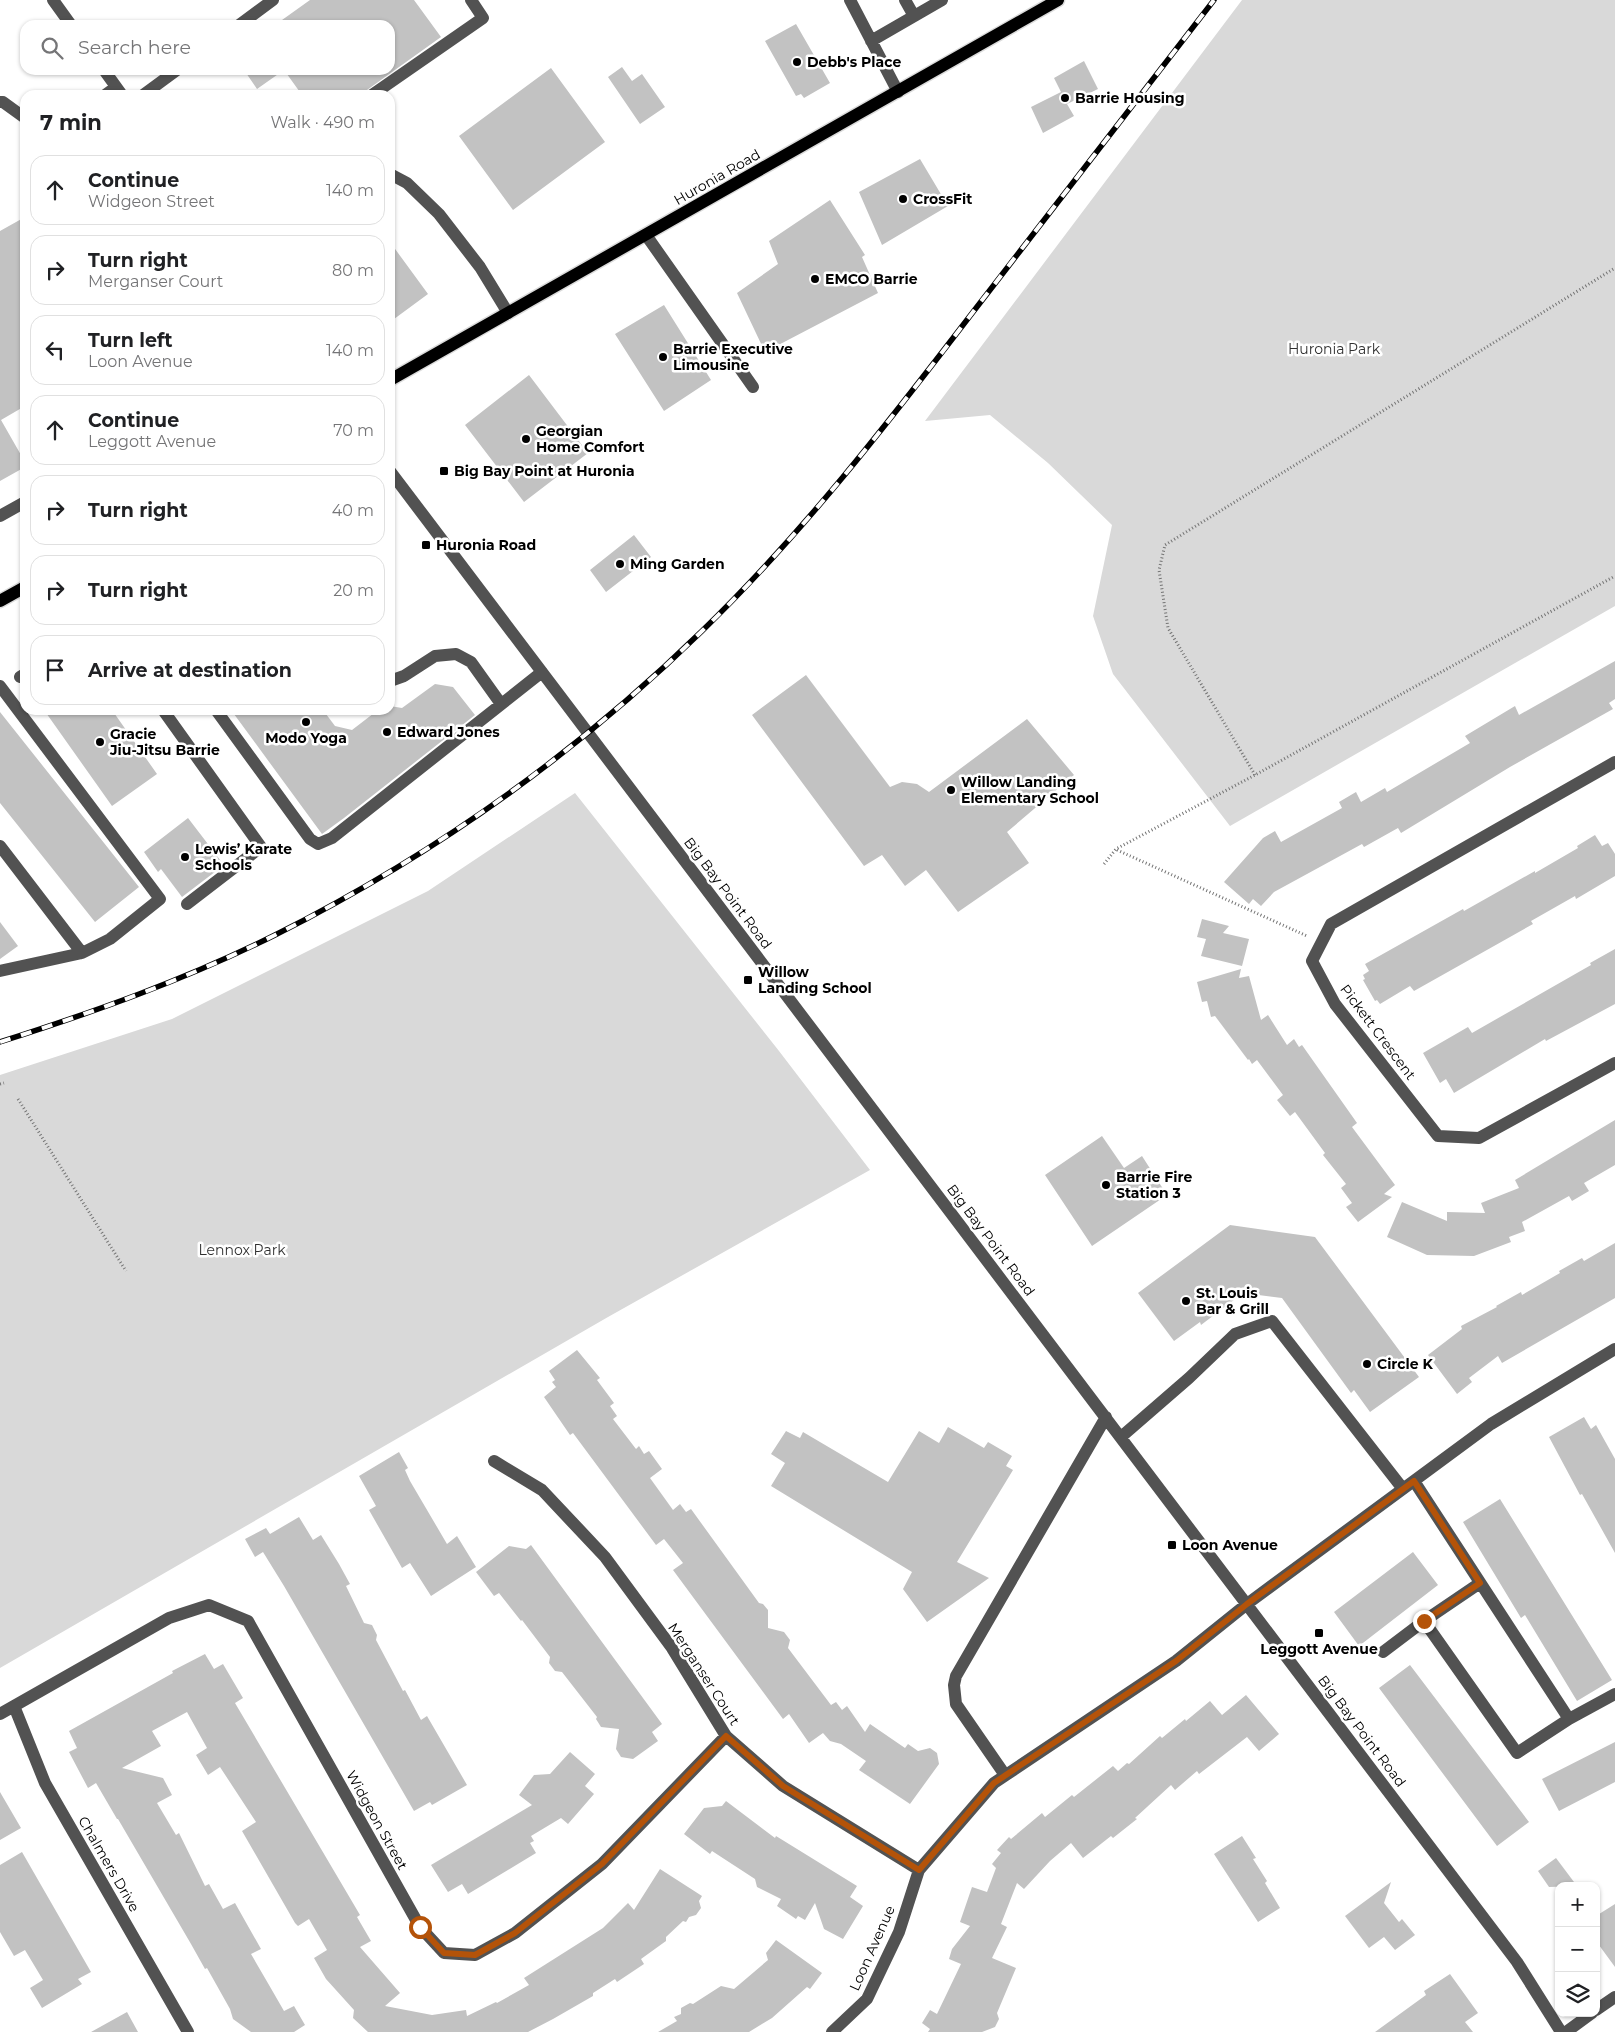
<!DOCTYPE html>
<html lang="en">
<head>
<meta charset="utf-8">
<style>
	body { margin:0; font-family:Montserrat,sans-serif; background:#f2f2f2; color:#202124 }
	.controls { position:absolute; right:15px; bottom:15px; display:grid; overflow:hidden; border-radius:10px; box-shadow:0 1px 4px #0004 }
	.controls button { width:45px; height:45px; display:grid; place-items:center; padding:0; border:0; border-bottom:1px solid #e0e0e0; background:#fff; color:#202124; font:25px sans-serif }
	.stop { position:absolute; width:15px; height:15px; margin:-11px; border:4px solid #b45309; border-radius:50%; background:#fff }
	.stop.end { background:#b45309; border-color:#fff; box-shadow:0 1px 5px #0008 }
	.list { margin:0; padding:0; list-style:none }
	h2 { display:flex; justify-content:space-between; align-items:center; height:65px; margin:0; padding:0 20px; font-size:21px }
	h2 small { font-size:16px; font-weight:400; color:#757577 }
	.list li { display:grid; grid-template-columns:32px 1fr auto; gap:15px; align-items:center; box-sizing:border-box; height:70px; margin:0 10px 10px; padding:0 10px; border:1px solid #e0e0e0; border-radius:15px }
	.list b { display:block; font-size:19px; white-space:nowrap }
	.list p { margin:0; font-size:16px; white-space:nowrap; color:#757577 }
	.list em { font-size:16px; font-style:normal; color:#757577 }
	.icon { flex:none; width:28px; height:28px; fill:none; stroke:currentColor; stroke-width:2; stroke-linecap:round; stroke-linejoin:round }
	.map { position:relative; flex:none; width:1615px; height:2032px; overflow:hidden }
	.search { position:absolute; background:#fff; box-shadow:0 1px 4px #0004; left:20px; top:20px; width:375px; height:55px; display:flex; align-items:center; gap:12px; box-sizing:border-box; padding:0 18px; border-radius:15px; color:#757577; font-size:19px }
	.panel { position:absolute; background:#fff; box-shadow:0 1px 4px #0004; left:20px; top:90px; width:375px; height:625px; border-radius:15px }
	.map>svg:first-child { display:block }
	.green { fill:#d9d9d9 }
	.building { fill:#c2c2c2 }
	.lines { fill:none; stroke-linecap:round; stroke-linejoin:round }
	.major-casing { stroke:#dbdbdb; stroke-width:15 }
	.path { stroke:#747474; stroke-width:3; stroke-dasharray:1 2.5; stroke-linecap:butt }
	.minor { stroke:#525252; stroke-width:12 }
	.major { stroke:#000; stroke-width:12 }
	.rail-casing { stroke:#000; stroke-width:5.5 }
	.rail { stroke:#fff; stroke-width:4; stroke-dasharray:11; stroke-linecap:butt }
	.route { stroke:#b45309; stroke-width:6 }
	.poi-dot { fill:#000; stroke:#fff; stroke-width:2 }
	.labels { text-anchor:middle; stroke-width:5; stroke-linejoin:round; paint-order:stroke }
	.poi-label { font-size:14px; font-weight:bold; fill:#000; stroke:#fff; text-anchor:start }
	.street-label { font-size:14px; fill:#000; stroke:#fff }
	.park-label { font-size:14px; fill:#303030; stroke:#fff }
</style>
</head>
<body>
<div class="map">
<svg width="1615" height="2032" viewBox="0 0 1615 2032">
	<rect width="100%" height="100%" fill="#fff"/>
	<path class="green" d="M1242,0h373v606l-385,220 -117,-152 -20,-58 19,-91 -64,-62 -58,-48 -65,6z
		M575,793l204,258 91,119 -262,147 -608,351v-593l172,-56 256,-128z"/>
	<path class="building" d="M310,0h104l27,37 -81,58h-58l-18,-25 -27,19 -13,-19h146v-45h-115z
		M796,24l34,59 -26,15 -3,-4 -5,2 -31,-55z
		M1084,61l14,28 -31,15 7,12 -31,17 -12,-26 30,-15 2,4 -9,-18z
		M622,67l10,14 10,-7 23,33 -25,17 -32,-47z
		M551,68l54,74 -92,68 -54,-74z
		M920,159l28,47 -66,39 -23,-53z
		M830,200l35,55 -3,2 16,36 -113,59 -28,-59 41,-29 -9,-23z
		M25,217v189l-24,14 24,42v5l-25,14v-250z
		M390,242l38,52 -38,28z
		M664,305l47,75 -47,31 -49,-77z
		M529,375l59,78 -64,49 -59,-77z
		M634,535l17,22 -45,35 -16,-22z
		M1615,661v38l-6,4 4,6 -103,58 -109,66 -3,-5 -34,19 -2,-3 -88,48 -13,14 -8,-7 -4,5 -25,-22 39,-44 12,-7 6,11 61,-34 -3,-6 17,-10 5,10 24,-14 2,4 83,-49 -5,-7 50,-30 4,9z
		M806,675l84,112 12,-5 15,2 12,8 98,-73 47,56 -67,57 22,31 -71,49 -32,-42 -21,16 -23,-31 -18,11 -112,-151z
		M435,684l18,3 22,28 -131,103 -22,16 -91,-124h92l12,16 17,4 26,-20h12v-4l12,2z
		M44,710h68l45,64 -45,32z
		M0,712l139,175 -44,35 -95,-119z
		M188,818l36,47 -42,32 -21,-28 -3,3 -14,-20z
		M1595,835l7,11 6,-3 7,11v22l-39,23 -1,-3 -44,25 2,3 -119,67 -4,-5 -30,18 -3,-4 -2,1 -12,-21 2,-1 -2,-4 6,-4 -4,-7 98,-55 1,2 71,-40v2l43,-25 -1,-2z
		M1202,919l27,7 -6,7 26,6 -7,27 -41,-10 5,-17 -9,-2z
		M0,922l18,24 -18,13z
		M1615,949v55l-69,37 -1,-2 -91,54 -8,-14 -6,4 -17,-30 45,-26 4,6 119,-68 -1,-2z
		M1241,969l-2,9 10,-2 12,44 7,-5 19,30 7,-6 5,8 3,-2 55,78 -5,4 43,58 -11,9 8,3 -34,25 -12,-15 6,-4 -11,-15 5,-4 -23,-29 2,-2 -30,-41 -5,4 -13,-16 6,-5 -26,-35 -5,4 -3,-5 -1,1 -33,-44 -4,1 -4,-16 -5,1 -5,-20z
		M1615,1120v45l-31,18 5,8 -17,10 -3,-5 -47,26 3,9 -16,6 2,5 -37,14 -47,-1 -40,-18 15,-35 45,19v-9l38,1 -4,-10 38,-15 -4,-8z
		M1102,1136l22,32 18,-12 25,39 -75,51 -47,-71z
		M1230,1225l85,12 104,140 -49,35 -16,-22 -3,3 -69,-95 -39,-5 -42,32 -1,-3 -26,19 -36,-48z
		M1615,1243v55l-113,65 -4,-7 -29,22 3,4 -15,12 -29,-39 34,-26 -1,-3 36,-19 -1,-1 25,-14 1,3 38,-22 -1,-2 23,-13 2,3z
		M577,1350l23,28 -3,2 17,23 -4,3 7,10 -4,3 23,30 3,-3 5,8 5,-3 13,18 -12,9 23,32 7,-6 6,8 5,-3 68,94 4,1 5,6v18l16,4 6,8 -2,8 43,57 5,-3 6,8 5,-4 18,26 5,-8 35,24 3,-4 10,7 12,-3 7,5 2,11 -29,40 -51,-34 7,-9 -25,-17 -11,-3 -7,-8 -14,10 -20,-29 -6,5 -110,-149 10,-7 -19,-24 -8,6 -83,-112 -3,2 -26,-38 12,-10 -4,-5 3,-2 -6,-9z
		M1584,1417l7,12 5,-4 19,34v94l-33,-59 -2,1 -31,-58z
		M948,1427l36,21 4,-6 24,14 -6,10 7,4 -56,92 32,16 -62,44 -24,-33 9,-17 -141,-86 14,-23 -14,-9 15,-23 14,7 3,-6 85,50 31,-51 20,12z
		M399,1452l9,16 -3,2 5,11 37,63 10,-8 19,31 -45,29 -21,-33 -8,5 -33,-58 7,-4 -17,-30z
		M1500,1499l112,181 -35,21 -52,-86 -4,3 -58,-96z
		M299,1517l14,23 8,-5 18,29 11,20 -4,2 18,37 8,2 5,10 -1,5 27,51 2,-1 16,30 6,-4 40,69 -35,20 -2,-3 -16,9 -130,-225 -21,-34 -8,5 -10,-18 21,-11 4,6z
		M531,1545l131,179 -10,8 6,9 -25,18 -12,-2 -5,-8 3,-20 -18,-2 -5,-8 1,-2 -35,-45 -7,-1 -6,-8 1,-6 -28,-37 -1,1 -22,-28 -5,3 -18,-24 33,-26 17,3z
		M1413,1552l25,33 -79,61 -25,-34z
		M205,1654l9,15 9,-5 20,34 -8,5 125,212 -3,2 14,24 -11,6 40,46 -15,13 47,9 34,-5 1,6 29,-14 1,1 32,-18 -5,-7 79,-50 25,-25 6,7 26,-41 42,27 -3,5 2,7 -5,7 -7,2 -3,5 -3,-1 -17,16v4l-25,18 3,5 -27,18 -2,-3 -22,14v3l-40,23 -25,13h-160l-15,-14 1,-8 -28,-31 -12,-21 13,-8 -18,-31 -11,7 -3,-3 -53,-92 14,-9 -36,-55 -12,8 -12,-20 11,-7 -20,-36 -35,19 9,15 -39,22 41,10 9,17 -15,8 19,32 3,-2 26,53 4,-2 14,25 12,-6 26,46 -10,5 18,31 15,26 10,-5 11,19 -11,7h-43l-18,-13 -3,-10 -23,-41 -2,1 -14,-25 -73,-125h-1l-21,-36 -8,5 -19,-36 8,-4 -8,-17 104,-58 -1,-2z
		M1410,1665l119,157 -32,24 -118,-158z
		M1246,1695l33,39 -20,17 -12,-14 -48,37 -2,-3 -22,19 -4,-5 -36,33 2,1 -24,19 -2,-2 -28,22 -12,-15 -21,18 -26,28 -7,-6 -16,41 6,3 -15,31 24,10 -19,45 2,6 -4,8 -13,5h-54l2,-3 -8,-6 8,-13 7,4 24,-50 -12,-5 3,-10 18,-23 -10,-4 12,-35 15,5 9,-24 -4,-4 9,-11 -4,-3 12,-13 2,2 31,-26 3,4 27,-22 2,2 39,-31 5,5 9,-8 2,1 31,-28 2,2 23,-19 1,2 24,-20 12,14z
		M1615,1742v40l-56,29 -17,-32z
		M570,1752l25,22 -10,12 9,8 -26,30 -7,-6 -30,18 3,5 -4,2 6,10 -68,41 -6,-10 -14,8 -17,-27 101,-60 -13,-10 15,-20 16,-1z
		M0,1792l21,36 -21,12z
		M726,1801l49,37 1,-2 81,50 -7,11 13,9 -20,33 -19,-10 -9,-26 -10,17 -7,-4 -2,3 -19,-13 4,-7 -24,-12 -2,-8 -43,-28 -2,3 -26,-20 20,-26 18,-2z
		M1242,1836l14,22 -3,1 14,22 -2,2 15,25 -22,14 -44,-68z
		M22,1852l69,120 -13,7 4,5 -40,24 -12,-20 13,-8 -18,-30 -11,6 -14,-24v-67z
		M1556,1858l21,28 -28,1 -11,-16z
		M1391,1882l-7,21 15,19 3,-3 13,16 -20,15 -11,-13 -15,11 -24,-32z
		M1615,1904v63l-19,-26v-25z
		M776,1940l46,33 -12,16 -3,-2 -35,31 -23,14h-91l19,-11 -3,-4 7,-3v-6l9,-5 3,1 28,-18 13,3 34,-29 -2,-7z
		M1450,1974l28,39 -13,9 8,10h-98l51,-37 -2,-4z
		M127,2012l11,20h-47z"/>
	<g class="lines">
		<defs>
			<path id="major" d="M390,380l668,-380
				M0,601l25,-14"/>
		</defs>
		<use href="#major" class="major-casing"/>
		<path class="path" d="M1255,775l-87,-147 -9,-58 6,-25 450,-277
			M1117,850l190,86
			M1104,864l12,-15 139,-74 360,-199
			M0,1084l4,-1
			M18,1099l108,172"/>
		<path class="minor" d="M53,0l18,25
			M850,0l48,92
			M905,0l9,16
			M239,25l34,-25
			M871,41l71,-41
			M104,70l18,25
			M105,95l11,-8
			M143,95l34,-25
			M372,95l111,-77 -12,-18
			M0,102h3l22,16
			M390,174l17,9 32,31 41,53 28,46
			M646,235l107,152
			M390,471l1127,1491 44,70
			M0,516l25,-14
			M20,677l5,-3
			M390,681l14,-5 31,-20 21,-2 15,8 30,42
			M0,686l160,213 -50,40 -28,14 -82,-107
			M163,710l98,137 -74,57
			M216,710l94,129 8,5 14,-6 210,-166
			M1615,762l-284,162 -19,37 23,43 103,132 41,2 136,-75
			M0,971l82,-18
			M1121,1437l68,-59 46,-44 37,-13 131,168
			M494,1461l48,29 63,67 67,91 54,88 57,50 136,84
			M1414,1481l155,238 -52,34 -93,-132 56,-38
			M1383,1652l41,-31
			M14,1706l31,77 143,249
			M0,1714l169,-96 40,-13 39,16 172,306 24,26 31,2 40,-22 87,-69 124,-128
			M1569,1719l46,-25
			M1005,1775l-49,-71 -2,-19 2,-9 150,-259
			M1596,2010l19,-13
			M832,2032l35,-33 32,-67 20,-62 75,-87 182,-122 71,-57 244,-180 124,-75
			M1566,2032l26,-19"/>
		<use href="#major" class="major"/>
		<defs>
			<path id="rail" d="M0,1042c94,-30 187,-63 275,-107 157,-79 301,-181 427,-304 100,-97 186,-208 271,-319 80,-104 161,-208 241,-312"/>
		</defs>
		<use href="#rail" class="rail-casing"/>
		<use href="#rail" class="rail"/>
	</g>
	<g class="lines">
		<path class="route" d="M420,1927l24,26 31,2 40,-22 87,-69 124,-128 57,50 136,84 75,-87 182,-122 71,-57 167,-123 66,102 -56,38"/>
	</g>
	<g class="poi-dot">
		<circle cx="797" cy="62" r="5"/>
		<circle cx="1065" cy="98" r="5"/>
		<circle cx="903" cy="199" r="5"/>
		<circle cx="815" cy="279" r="5"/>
		<circle cx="663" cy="357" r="5"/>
		<circle cx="526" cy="439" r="5"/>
		<rect x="439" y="466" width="10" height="10" rx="2.5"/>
		<rect x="421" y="540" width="10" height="10" rx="2.5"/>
		<circle cx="620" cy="564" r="5"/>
		<circle cx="306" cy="722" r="5"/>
		<circle cx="387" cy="732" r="5"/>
		<circle cx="100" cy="742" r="5"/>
		<circle cx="951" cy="790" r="5"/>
		<circle cx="185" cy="857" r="5"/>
		<rect x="743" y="975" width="10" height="10" rx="2.5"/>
		<circle cx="1106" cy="1185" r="5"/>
		<circle cx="1186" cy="1301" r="5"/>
		<circle cx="1367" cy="1364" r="5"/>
		<rect x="1167" y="1540" width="10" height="10" rx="2.5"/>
		<rect x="1314" y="1628" width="10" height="10" rx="2.5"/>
	</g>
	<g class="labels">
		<g class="poi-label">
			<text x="807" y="67">Debb's Place</text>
			<text x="1075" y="103">Barrie Housing</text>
			<text x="913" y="204">CrossFit</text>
			<text x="825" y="284">EMCO Barrie</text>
			<text x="673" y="354">Barrie Executive<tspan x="673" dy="16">Limousine</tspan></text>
			<text x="536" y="436">Georgian<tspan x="536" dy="16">Home Comfort</tspan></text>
			<text x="454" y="476">Big Bay Point at Huronia</text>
			<text x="436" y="550">Huronia Road</text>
			<text x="630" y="569">Ming Garden</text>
			<text x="397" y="737">Edward Jones</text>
			<text x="110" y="739">Gracie<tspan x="110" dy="16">Jiu-Jitsu Barrie</tspan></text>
			<text x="306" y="743" text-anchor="middle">Modo Yoga</text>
			<text x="961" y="787">Willow Landing<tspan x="961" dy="16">Elementary School</tspan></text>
			<text x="195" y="854">Lewis’ Karate<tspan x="195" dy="16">Schools</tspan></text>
			<text x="758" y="977">Willow<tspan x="758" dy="16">Landing School</tspan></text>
			<text x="1116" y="1182">Barrie Fire<tspan x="1116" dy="16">Station 3</tspan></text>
			<text x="1196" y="1298">St. Louis<tspan x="1196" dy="16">Bar &amp; Grill</tspan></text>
			<text x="1377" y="1369">Circle K</text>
			<text x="1182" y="1550">Loon Avenue</text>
			<text x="1319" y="1654" text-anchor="middle">Leggott Avenue</text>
		</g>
		<g class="street-label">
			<text transform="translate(717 177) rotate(-30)" y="5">Huronia Road</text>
			<text transform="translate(728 893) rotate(53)" y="5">Big Bay Point Road</text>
			<text transform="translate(1378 1032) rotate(53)" y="5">Pickett Crescent</text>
			<text transform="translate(991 1240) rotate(53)" y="5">Big Bay Point Road</text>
			<text transform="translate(704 1674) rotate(57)" y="5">Merganser Court</text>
			<text transform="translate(1362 1731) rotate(53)" y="5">Big Bay Point Road</text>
			<text transform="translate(377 1820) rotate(61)" y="5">Widgeon Street</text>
			<text transform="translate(109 1864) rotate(60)" y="5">Chalmers Drive</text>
			<text transform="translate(872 1948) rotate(-66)" y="5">Loon Avenue</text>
		</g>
		<g class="park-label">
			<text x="1334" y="354">Huronia Park</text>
			<text x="242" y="1255">Lennox Park</text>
		</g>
	</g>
</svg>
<div class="controls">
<button>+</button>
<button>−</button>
<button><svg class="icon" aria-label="layers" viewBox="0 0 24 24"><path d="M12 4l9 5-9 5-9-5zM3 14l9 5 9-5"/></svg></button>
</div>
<div class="stop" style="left:420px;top:1927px"></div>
<div class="stop end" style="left:1424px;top:1621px"></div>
<div class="search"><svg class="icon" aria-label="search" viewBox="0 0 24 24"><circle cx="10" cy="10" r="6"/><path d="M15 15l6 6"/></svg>Search here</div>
<section class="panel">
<h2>7 min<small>Walk · 490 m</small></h2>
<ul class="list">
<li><svg class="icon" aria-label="ahead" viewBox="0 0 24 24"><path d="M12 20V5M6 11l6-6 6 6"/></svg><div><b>Continue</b><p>Widgeon Street</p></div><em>140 m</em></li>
<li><svg class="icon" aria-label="right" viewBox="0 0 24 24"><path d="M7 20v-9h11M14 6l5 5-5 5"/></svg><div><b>Turn right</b><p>Merganser Court</p></div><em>80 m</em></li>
<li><svg class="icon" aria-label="left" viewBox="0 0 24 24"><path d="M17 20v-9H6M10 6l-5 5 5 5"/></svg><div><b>Turn left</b><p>Loon Avenue</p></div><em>140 m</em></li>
<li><svg class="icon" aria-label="ahead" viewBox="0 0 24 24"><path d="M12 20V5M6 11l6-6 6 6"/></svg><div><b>Continue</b><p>Leggott Avenue</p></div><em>70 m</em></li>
<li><svg class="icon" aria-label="right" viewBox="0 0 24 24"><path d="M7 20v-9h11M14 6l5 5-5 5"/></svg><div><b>Turn right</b></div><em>40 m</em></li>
<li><svg class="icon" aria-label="right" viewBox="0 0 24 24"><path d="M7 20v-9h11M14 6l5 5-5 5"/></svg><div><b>Turn right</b></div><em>20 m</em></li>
<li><svg class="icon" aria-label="arrive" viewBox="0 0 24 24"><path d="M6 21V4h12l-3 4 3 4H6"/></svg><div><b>Arrive at destination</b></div></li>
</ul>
</section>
</div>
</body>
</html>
